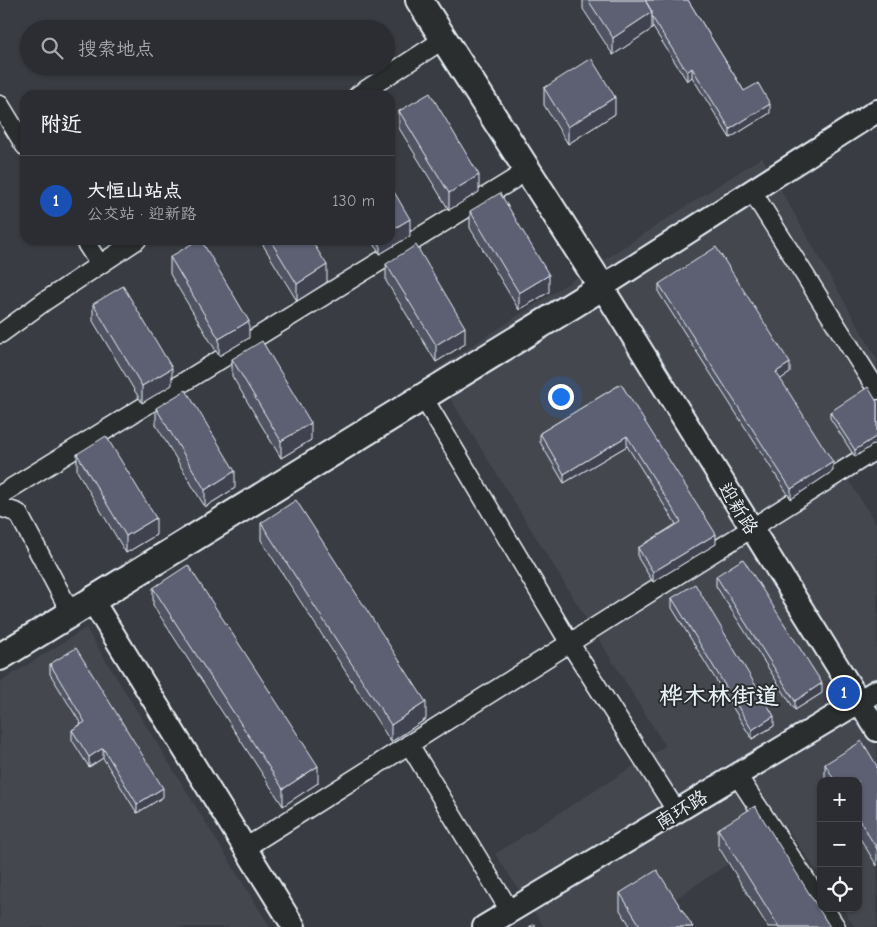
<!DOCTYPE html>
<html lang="zh">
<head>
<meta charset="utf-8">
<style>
	body { margin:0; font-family:"Comic Neue","LXGW WenKai TC",sans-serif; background:#33353a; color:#f1f3f6 }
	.controls { position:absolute; right:15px; bottom:15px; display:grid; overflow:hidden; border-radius:10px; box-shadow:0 1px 4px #0004 }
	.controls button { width:45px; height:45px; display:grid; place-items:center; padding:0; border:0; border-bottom:1px solid #47494d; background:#2b2d32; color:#f1f3f6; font:25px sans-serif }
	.you { position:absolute; left:560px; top:396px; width:18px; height:18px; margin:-12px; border:4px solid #fff; border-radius:50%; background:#1a73e8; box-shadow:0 0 0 8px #1a73e833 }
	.badge { display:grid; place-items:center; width:32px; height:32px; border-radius:50%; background:#ff9aa2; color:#fff; font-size:16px; font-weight:700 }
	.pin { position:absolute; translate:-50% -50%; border:2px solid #fff; box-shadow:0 1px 5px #0006 }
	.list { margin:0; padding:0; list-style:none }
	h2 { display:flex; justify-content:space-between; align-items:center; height:65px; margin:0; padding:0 20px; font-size:21px }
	h2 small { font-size:16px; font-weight:400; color:#a6a8ac }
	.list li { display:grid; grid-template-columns:32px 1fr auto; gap:15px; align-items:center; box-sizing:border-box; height:90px; padding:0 20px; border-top:1px solid #47494d }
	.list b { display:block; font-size:19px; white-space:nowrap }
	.list p { margin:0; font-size:16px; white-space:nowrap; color:#a6a8ac }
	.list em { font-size:16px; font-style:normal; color:#a6a8ac }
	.icon { flex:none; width:28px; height:28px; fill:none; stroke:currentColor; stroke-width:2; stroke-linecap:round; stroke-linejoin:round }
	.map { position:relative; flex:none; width:877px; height:927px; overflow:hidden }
	.search { position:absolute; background:#2b2d32; box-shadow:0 1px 4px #0004; left:20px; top:20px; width:375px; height:55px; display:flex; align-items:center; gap:12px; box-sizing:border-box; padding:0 18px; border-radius:28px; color:#a6a8ac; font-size:19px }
	.panel { position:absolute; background:#2b2d32; box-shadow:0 1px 4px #0004; left:20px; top:90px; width:375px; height:155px; border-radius:15px }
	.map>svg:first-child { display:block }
	.built { fill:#444750 }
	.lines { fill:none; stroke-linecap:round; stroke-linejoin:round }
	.minor-casing { stroke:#e8f1f8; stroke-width:21 }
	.tertiary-casing { stroke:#e8f1f8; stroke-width:26 }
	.secondary-casing { stroke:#e8f1f8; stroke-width:30 }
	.minor { stroke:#2a2d2e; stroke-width:18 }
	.tertiary { stroke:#2a2d2e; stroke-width:22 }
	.secondary { stroke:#2a2d2e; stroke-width:26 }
	.wall { fill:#505362; stroke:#e8f1f8 }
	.shaded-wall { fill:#414350; stroke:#e8f1f8 }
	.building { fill:#5d6072; stroke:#e8f1f8 }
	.labels { text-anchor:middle; stroke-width:4; stroke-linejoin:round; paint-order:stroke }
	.street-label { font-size:19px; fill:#e8f1f8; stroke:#2a2d2e }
	.district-label { font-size:24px; font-weight:bold; fill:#e8f1f8; stroke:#2a2d2e }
</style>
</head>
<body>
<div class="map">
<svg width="877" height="927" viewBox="0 0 877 927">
	<rect width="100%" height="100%" fill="#393c42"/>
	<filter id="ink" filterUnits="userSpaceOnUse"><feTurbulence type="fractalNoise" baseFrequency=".02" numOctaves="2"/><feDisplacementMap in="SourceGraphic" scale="10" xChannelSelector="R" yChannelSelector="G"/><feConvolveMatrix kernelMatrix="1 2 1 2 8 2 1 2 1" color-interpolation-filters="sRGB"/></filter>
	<g filter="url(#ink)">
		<path class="built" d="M762,157l115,202v103l-28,19 28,44v402h-22l-13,-19h16v-127h-37v96l-36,-51 -152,101h-89l-49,-73 170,-108 -232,-375z
			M86,628l184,299h-270v-245z"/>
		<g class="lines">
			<defs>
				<path id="minor" d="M358,95l86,-56
					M0,105l25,41
					M752,191l125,199
					M84,240l16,25
					M0,334l45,-33 92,-61
					M423,397l146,245 108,170
					M0,495l527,-324
					M0,507l18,6 53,100
					M409,744l101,167
					M737,775l84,128
					M245,848l632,-399
					M824,908l12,19"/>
				<path id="tertiary" d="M877,111l-275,176 275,443
					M92,600l202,327
					M484,927l393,-236"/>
				<path id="secondary" d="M0,657l602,-370 -183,-287"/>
			</defs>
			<use href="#minor" class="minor-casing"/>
			<use href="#tertiary" class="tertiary-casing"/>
			<use href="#secondary" class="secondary-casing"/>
			<use href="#minor" class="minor"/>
			<use href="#tertiary" class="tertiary"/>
			<use href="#secondary" class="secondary"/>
		</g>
		<path class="wall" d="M583,0h105l56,91 26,22 -40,25 -38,-61 -5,4 -35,-55v3l-39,26 -30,-46z
			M544,88l71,26 -47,30 -24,-39z
			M399,111l80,81 -30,18 -50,-82z
			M470,211l79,81 -30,18 -49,-82z
			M410,236l-30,18 -8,-14h18z
			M260,240h51l16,42 -30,19z
			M170,257l79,81 -30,18 -49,-82z
			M386,264l79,80 -29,18 -50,-81z
			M659,284l131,89 -10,6 53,92 -42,28 -132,-206z
			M93,304l79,81 -30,18 -49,-82z
			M232,359l79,81 -30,18 -49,-82z
			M621,384l95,160 -63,38 -15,-24v-10l38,-24 -49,-78 -63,37 -24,-41v-9z
			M877,402v40l-22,15 -25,-39v-6z
			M156,408l79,80 -30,19 -49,-82z
			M77,454l79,81 -30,18 -49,-82z
			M261,523l165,196 -35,23 -130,-202z
			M716,576l106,117 -27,17 -79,-124z
			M153,588l165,195 -35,23 -130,-201z
			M672,598l102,128 -22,13 -80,-131z
			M50,664l113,133 -26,16 -34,-55 -14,9 -17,-27v-10l9,-6 -31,-50z
			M825,764l52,2v100l-19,-31v-54h-33z
			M718,829l112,98h-62l-50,-81z
			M620,893l73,34h-62l-11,-17z"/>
		<path class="shaded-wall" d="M652,12v17l-39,26v-17z
			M692,68v9l-5,4v-9z
			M615,97v17l-47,30v-17z
			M770,104v9l-40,25v-9z
			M479,175v17l-30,18v-17z
			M410,219v17l-30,18v-14h10v-9z
			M327,265v17l-30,19v-17z
			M549,275v17l-30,18v-17z
			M249,321v17l-30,18v-17z
			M465,327v17l-29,18v-17z
			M790,363v10l-14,9v-10z
			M172,368v17l-30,18v-17z
			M311,423v17l-30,18v-17z
			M627,436v10l-63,37v-9z
			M877,436v6l-22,15v-7z
			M833,462v9l-42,28v-10z
			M235,471v17l-30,19v-17z
			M156,518v17l-30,18v-17z
			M716,534v10l-63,38v-10z
			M822,683v10l-27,17v-9z
			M426,702v17l-35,23v-17z
			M774,716v10l-22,13v-9z
			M103,748v10l-14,9v-10z
			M318,766v17l-35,23v-17z
			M163,788v9l-26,16v-9z"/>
		<path class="building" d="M588,0h57l7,12 -39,26z
			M645,0h43l56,91 14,-8 12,21 -40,25 -38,-61 -5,4 -35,-55v-5z
			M591,58l24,39 -47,30 -24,-39z
			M430,93l49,82 -30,18 -50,-82z
			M390,185l20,34 -20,12z
			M500,193l49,82 -30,18 -49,-82z
			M198,240h3l48,81 -30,18 -49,-82z
			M270,240h41l16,25 -30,19z
			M416,245l49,82 -29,18 -50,-81z
			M716,247l74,116 -14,9 57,90 -42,27 -132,-205z
			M123,286l49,82 -30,18 -49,-82z
			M262,341l49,82 -30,18 -49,-82z
			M621,384l95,150 -63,38 -15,-24 43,-26 -54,-86 -63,38 -24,-41z
			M868,387l9,15v34l-22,14 -25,-38z
			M186,390l49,81 -30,19 -49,-82z
			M106,436l50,82 -30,18 -49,-82z
			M296,500l130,202 -35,23 -130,-202z
			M743,559l79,124 -27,18 -79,-125z
			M188,565l130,201 -35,23 -130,-201z
			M695,584l79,132 -22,14 -80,-132z
			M76,648l87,140 -26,16 -34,-56 -14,9 -17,-27 13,-8 -35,-58z
			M862,741l15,25v83l-19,-31v-37h-23l-10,-17z
			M755,806l75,121h-51l-61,-98z
			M657,870l36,57h-52l-21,-34z
			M534,924l2,3h-7z"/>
	</g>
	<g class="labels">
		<g class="street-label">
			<text transform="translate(739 508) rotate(58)" y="7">迎新路</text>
			<text transform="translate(681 809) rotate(-31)" y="7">南环路</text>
		</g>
		<g class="district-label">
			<text x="719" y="704">桦木林街道</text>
		</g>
	</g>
</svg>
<div class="controls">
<button>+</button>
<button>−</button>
<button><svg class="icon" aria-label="locate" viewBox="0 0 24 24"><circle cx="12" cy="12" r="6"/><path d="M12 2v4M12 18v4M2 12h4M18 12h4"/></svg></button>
</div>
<div class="you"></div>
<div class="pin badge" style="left:844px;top:693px;background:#1a4fb4">1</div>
<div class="search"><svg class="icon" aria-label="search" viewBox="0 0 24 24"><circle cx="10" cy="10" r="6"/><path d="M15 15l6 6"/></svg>搜索地点</div>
<section class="panel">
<h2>附近<small></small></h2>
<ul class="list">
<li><span class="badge" style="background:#1a4fb4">1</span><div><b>大恒山站点</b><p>公交站 · 迎新路</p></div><em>130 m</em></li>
</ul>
</section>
</div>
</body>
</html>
